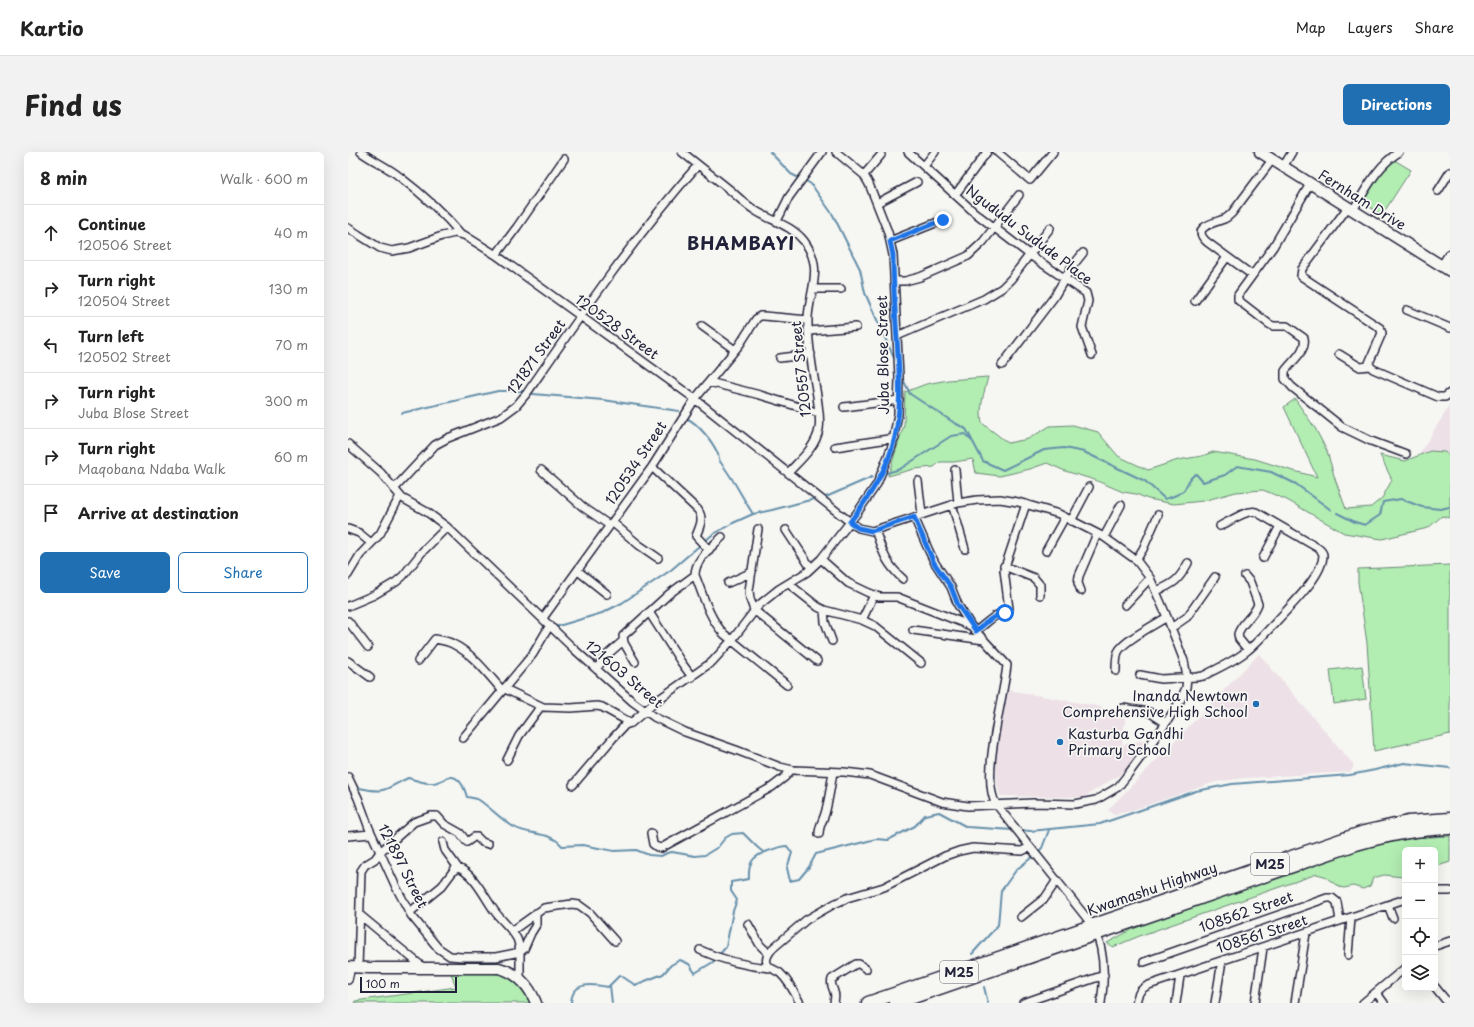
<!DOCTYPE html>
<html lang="en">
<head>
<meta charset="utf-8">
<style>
	body { margin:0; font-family:"Playpen Sans",sans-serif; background:#f2f2f2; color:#222 }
	.controls { position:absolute; right:12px; bottom:12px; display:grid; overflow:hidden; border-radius:6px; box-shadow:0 4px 16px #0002 }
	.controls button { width:36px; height:36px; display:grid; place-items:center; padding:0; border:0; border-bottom:1px solid #e0e0e0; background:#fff; color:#222; font:20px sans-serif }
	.scale { position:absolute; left:12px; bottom:10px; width:97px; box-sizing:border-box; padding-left:4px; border:2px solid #22223b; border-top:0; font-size:11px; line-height:14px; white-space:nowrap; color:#22223b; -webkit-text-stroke:3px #f6f6f2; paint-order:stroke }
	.stop { position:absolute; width:12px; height:12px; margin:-9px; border:3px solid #1a73e8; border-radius:50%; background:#fff }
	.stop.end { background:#1a73e8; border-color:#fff; box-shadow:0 1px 4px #0008 }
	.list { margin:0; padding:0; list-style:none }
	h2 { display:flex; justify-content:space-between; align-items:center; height:52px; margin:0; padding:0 16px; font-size:17px }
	h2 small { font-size:13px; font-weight:400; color:#767676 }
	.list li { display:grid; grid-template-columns:26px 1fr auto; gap:12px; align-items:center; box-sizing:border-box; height:56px; padding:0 16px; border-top:1px solid #e0e0e0 }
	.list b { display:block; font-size:15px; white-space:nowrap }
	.list p { margin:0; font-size:13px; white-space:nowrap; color:#767676 }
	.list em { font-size:13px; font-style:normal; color:#767676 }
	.actions { display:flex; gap:8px; padding:12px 16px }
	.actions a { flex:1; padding:9px 0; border:1px solid #1f6fb2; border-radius:6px; text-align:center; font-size:14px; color:#1f6fb2 }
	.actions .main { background:#1f6fb2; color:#fff }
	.icon { flex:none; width:22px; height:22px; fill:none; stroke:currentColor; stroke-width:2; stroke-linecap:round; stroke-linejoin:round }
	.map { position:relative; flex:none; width:1102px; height:851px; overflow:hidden; border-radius:6px }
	header { display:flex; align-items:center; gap:24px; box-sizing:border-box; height:56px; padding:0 20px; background:#fff; border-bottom:1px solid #e0e0e0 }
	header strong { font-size:19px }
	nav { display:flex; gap:22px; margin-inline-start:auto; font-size:14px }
	.intro { display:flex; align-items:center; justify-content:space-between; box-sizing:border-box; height:96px; padding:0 24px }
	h1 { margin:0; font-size:28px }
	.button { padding:10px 18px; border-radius:6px; background:#1f6fb2; color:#fff; font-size:14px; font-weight:700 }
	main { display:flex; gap:24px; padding:0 24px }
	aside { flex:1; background:#fff; border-radius:6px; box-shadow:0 4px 16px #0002 }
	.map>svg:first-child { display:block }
	.built { fill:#ede0e7 }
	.green { fill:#b2edb2; stroke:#6a8876 }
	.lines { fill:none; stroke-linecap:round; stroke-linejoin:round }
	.stream { stroke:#6690ab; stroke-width:2 }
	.street-casing { stroke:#22223b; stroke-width:10 }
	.secondary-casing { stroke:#22223b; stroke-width:13 }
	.primary-casing { stroke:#22223b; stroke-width:15 }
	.street { stroke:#f6f6f2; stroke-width:7 }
	.secondary { stroke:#f6f6f2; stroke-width:10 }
	.primary { stroke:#f6f6f2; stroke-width:12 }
	.route { stroke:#1a73e8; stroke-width:5 }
	.poi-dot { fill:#1f6fb2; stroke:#f6f6f2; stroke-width:1.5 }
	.labels { text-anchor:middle; stroke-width:3.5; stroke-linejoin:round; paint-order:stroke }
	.shield { fill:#f6f6f2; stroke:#626272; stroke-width:1 }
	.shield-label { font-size:13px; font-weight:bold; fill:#22223b }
	.street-label { font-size:14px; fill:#22223b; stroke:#f6f6f2 }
	.poi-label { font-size:14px; fill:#22223b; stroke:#f6f6f2; text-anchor:end }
	.district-label { font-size:18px; font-weight:bold; letter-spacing:1px; fill:#22223b; stroke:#f6f6f2 }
</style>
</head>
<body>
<header>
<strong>Kartio</strong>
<nav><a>Map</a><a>Layers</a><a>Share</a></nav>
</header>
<div class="intro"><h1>Find us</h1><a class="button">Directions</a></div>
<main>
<aside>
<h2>8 min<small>Walk · 600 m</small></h2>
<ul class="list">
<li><svg class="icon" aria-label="ahead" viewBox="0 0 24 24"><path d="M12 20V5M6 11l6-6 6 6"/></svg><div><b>Continue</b><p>120506 Street</p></div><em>40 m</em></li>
<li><svg class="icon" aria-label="right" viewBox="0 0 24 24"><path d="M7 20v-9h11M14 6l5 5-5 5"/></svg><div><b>Turn right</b><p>120504 Street</p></div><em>130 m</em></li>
<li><svg class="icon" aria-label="left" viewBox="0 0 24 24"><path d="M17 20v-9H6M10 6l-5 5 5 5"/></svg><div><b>Turn left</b><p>120502 Street</p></div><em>70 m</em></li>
<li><svg class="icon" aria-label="right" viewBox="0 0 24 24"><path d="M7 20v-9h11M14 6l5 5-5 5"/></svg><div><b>Turn right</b><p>Juba Blose Street</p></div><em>300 m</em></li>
<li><svg class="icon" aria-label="right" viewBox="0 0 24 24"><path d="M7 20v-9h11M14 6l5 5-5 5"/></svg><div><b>Turn right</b><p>Maqobana Ndaba Walk</p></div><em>60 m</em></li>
<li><svg class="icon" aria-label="arrive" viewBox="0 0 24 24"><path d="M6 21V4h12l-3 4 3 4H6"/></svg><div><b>Arrive at destination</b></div></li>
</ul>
<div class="actions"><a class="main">Save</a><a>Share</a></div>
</aside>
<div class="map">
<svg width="1102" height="851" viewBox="0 0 1102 851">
	<rect width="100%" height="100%" fill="#f6f6f2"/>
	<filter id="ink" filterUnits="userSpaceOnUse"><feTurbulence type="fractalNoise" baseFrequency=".025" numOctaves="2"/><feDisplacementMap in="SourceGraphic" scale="8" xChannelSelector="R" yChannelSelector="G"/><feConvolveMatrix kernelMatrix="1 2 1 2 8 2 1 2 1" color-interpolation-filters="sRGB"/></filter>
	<g filter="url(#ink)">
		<path class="built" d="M1102,253v65l-32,-14z
			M911,502l94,110v4l-2,3 -3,1 -103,6 -30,4 -82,28 -13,2 -5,3 -7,-5z
			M660,538l94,17 -1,5 12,2 2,-5 11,2 -4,34 27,-6 -25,33 -40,25 -84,-1 -3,-13 -1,-21 3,-32z"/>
		<path class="green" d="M1043,6l20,12 -29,45 -20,-13z
			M640,225c-4,16 -9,30 -6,46l26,20 20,-4 22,-13 23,-1 25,7 20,24 30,14 30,-10 24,-4 11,-4 42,7 35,11 27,7 -33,-70 11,-8 20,29 12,23 8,28 11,30 25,-2 11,-9 10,-18 -12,-25 25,6 25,-10 14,1 6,3v63l-8,-2 -14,12 -46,11 -38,-6 -57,-33 -24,-10 -27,2 -33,9 -29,3 -26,-5 -12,-5 -13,-2 -28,-12 -30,-9 -18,-8 -17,6 -30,7 -24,-3 -3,-14 -19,3h-14l-6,5 -20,2 -26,7 16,-51 1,-33 21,-8 22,-4z
			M1102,413v169l-76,17 -7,-108 -9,-61v-13z
			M1014,514l4,33 -32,5 -4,-34z
			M1102,684v26l-15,5v-17h-30l-1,27 -20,-2 -11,3 -3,8 -7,3 -10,-3 -9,2 -5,-1 -15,-11 -7,-2 -175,61 -29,12 -6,-4 37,-20 215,-74 53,-11z
			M103,821c33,0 65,-7 79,30h-176l1,-2 101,-14z"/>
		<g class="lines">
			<path class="stream" d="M422,0l21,22 6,3
				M458,29l5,3 22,31 27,54 5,24 29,65
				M555,227l7,15 43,28 13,7 6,11
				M185,242l70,6 76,11
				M54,261l96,-22h26
				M340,267c10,5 24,22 29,33 2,3 1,8 4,11 12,15 21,34 32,51
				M539,321l13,-4 51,-33 14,-2 8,8 10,19 20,9 41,-20 20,-2 20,4 61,29 20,18c7,-2 14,-4 19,-9 4,-6 5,-13 12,-16l7,8 22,-7 12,-9 34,6 25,12 35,26
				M478,345l46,-20
				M989,361l18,9 10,3 15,-10 3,-13 18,-3 21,8 18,2 10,-2
				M207,475l47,-14 20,-10 49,-33 41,-35 21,-12 20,-9 19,-4 42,-11
				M178,505l16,-25
				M11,636c29,6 25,1 49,-10 8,2 16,6 24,5 7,0 12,-5 18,-6 10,-1 15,13 17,20 4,1 9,1 12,3 12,8 22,20 35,27 15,9 37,4 48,19l21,-1 31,6 22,-1 13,5 12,1 6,-3 5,-1 23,4 10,-1 13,-8 7,-9 7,-4 11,-1 14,14 6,5
				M672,678l10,1 70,-7 96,-33 36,-7 118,-9 25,-5 29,-7 46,5
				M690,700l4,-4 7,-18
				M624,802l26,-29 3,-34 16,-22 18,-14
				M371,803l7,-8 7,-36 4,-11 -6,-9v-9l18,-3c-1,-17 4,-23 19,-28 7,-2 12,-5 19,-5l5,7 -5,15 3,13 9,-2 10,-12 7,-13 60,-15 12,1 27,-14 10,-11 14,-3 28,15 46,3
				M262,833l2,18
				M636,835l4,16
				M223,851c1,-22 21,-19 37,-16l12,-12 15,10 28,-11 8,-9 9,-5 9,4 6,9 18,-11 3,-3"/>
			<defs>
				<path id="street" d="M13,0c12,9 27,15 39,25 21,16 44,37 61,57
					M334,0c16,13 32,25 48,38 8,7 16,15 26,21 16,10 35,14 48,30 20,27 6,48 4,76 -1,25 5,54 9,79 1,11 4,22 2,33 -3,18 -19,31 -31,44
					M560,0l66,60 56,43 56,38 2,8 -6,26 10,28
					M649,0l33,28 23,-28
					M576,14l11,-14
					M935,15l9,-15
					M516,23l17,-20
					M962,32l-37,63 -35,48v5l31,24 4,2h14l17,12c3,13 -12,23 -19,33v8l7,8 50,40 29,14 35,13
					M1090,39l12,-19
					M607,43l32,-43
					M529,51l40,-21
					M1000,55l-46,62 -1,7 79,52 2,5 -13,30 1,3 3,3 65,28h7l5,-4
					M1005,58c14,-22 23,-43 46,-58
					M429,69l12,-24 33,-45
					M0,76l32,20 12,3 17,-3 33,-12 13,-3 9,2 32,20 199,144 155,123 9,6 13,3 86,-28 19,-3 23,-1 18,3 41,12 45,23 32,23 14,18 17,39 17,44 3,16 -1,11 -6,13 -14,22 -37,50 -11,14 -22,13 -21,4 -42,-1 -65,3 -26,-4 -72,-27 -26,-3 -51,-2 -13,-3 -44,-17 -51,-18 -31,-15 -21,-15 -58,-52 -128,-123 -20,-15 -25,-14 -21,-25 -33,-29
					M542,89l53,-21
					M148,103l21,-28 47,-68
					M904,123l-45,-33c-17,-15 7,-19 17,-23 3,-1 5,-3 8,-6l40,-53
					M546,129h11l15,-4 48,-21 15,-14 36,-47
					M466,137h27
					M847,149l32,-44
					M1059,158l43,18
					M354,174l33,24
					M461,179l47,-4
					M549,184l87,-37 18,-11 9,-9 39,-51
					M991,202l21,13 10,-1
					M432,206l31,-4
					M654,213l52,-68 17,-29 12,-15
					M361,230l51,13 59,18
					M496,255l55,-7
					M487,295l60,-9
					M304,315l46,43c6,9 2,16 -2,26l13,14
					M193,318l42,37 26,18
					M607,318l3,33
					M570,329l4,33
					M46,337l41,-44 13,-7 53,-21 15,-11 11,-13c54,-78 108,-157 171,-228
					M604,352l13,45
					M566,365l15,34 6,12 16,24 7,18 13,21 36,39c-3,32 -27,113 -11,139l97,122c12,23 12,51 8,77
					M723,369l18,-34
					M264,370l27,23 19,13
					M0,377l11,4 12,10
					M410,377l-9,62 1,8 4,11 63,51
					M438,378l25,38
					M527,378c8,22 10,33 28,49
					M374,385c-11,11 -27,22 -27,38 8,20 14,43 29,59l63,51
					M756,385l17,-32
					M698,399l19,-34
					M915,406l17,-32
					M473,407l27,24 21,10 10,4h18l74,29
					M788,408l7,-11 15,-34
					M656,414l30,12 6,7v10
					M230,419l29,23
					M0,423l12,-20 20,-21 20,-38
					M897,424l5,6 8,22c-4,12 -17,19 -20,30l1,5 9,11
					M380,431l24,-11
					M441,432l29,23 6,3 38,10 13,6 46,37
					M733,439l-3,-8 1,-7 18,-42
					M808,439c18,-7 23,-11 32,-28
					M777,453l25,-27
					M0,454l26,-11 22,-13 7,-6 19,-24 25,-25
					M476,458l1,12 7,19
					M301,460l32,50 11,15
					M195,466l109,-151 43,-68 45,-55 16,-25 4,-3h4l44,4
					M514,468l12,-25
					M0,469l20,26
					M823,476l16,-11 28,-40
					M565,478l71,10
					M628,479c7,-5 14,-12 21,-16 5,-2 9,-2 12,-6l-5,-39 22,-66
					M0,509l22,16
					M70,509l17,-22c6,1 13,2 18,5 20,10 34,29 48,45h4l38,18 28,1 26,-2 5,1 29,16
					M287,510l-11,-19 -1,-7 46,-42 26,-19
					M248,517l12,-15 15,-13
					M768,519c0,-6 0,-14 2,-19 5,-11 38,-28 49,-35
					M792,523l21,4 36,-2 6,-1c15,-8 32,-15 45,-26 10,-8 19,-19 28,-28 13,-15 47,-46 47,-67 0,-3 -3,-5 -5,-7l-62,-36c-9,-3 -27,10 -36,14
					M775,556l26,4 17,11
					M115,586l70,-84 17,-29
					M159,608l12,-24 22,-30
					M0,625l10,21 11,30 27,59 15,28 27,33 12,8 12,1h34l24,-5v26
					M225,633l40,-47 12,-13 6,-2 28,-24 53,-37 20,-22 27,-35 20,-16 28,-17 14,-13 36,-46 20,-29 15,-38 6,-32 1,-37 -6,-122 -5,-23 -19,-48 -5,-9 -28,-23
					M303,681l2,11 4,3 4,1 111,-61 13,-10 6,-7
					M471,682c0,-10 5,-14 7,-24 3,-12 5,-25 7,-38
					M0,684l23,-2
					M95,690l2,8 13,18
					M1087,739h15
					M1040,753l5,13
					M62,760l32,-26 12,-16 4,-2c16,5 28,32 38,45 6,8 15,15 20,24 3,4 3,10 4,15
					M12,763l64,53
					M673,765l24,-19 12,-18
					M400,772l12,21 8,8
					M164,779l32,-23 28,-4 7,1 11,8 25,28
					M1087,794l15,-5
					M352,798c22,10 46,16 70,18
					M172,800l4,-3 7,-16 5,-8v-12
					M1000,803l3,-37
					M796,810l183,-64h5l5,4 3,19
					M10,816l3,-97 4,-6 10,-6 5,-7 34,-30 17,-6h6l7,8 16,9 7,9 7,-5h3l5,5 6,2
					M0,828l3,-13
					M1087,835l13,16
					M1028,840l8,11
					M452,851c-5,-10 -11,-22 -20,-30 -4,-3 -11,-4 -13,-10 -2,-5 2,-10 5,-14l34,-29 28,-16 13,-6 37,-11 61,-31 14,-5 14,-3 49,3 8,-4
					M486,851c0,-3 2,-7 0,-11 -1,-5 -4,-7 -2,-13l24,-15h3l7,5
					M675,851l81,-28
					M788,851c2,-10 4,-14 13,-18l256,-86
					M828,851l4,-27
					M867,851l7,-42
					M907,851l8,-55
					M947,851l11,-70
					M1015,851l42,-35"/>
				<path id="secondary" d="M912,0l190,119
					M1095,114l7,-11
					M0,815l22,1h129c19,5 30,17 37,35"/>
				<path id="primary" d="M520,851l496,-171 44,-10 42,-3
					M548,851l460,-159c31,-9 62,-15 94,-16"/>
			</defs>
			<use href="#street" class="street-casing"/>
			<use href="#secondary" class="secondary-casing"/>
			<use href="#primary" class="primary-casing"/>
			<use href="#street" class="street"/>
			<use href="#secondary" class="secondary"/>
			<use href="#primary" class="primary"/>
		</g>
	</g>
	<g class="lines" filter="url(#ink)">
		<path class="route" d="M595,68l-53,21 3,14c0,33 3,67 5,100 2,28 3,55 -3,82 -7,32 -26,60 -45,85l8,6 14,3 42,-14 20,46 17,24 7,18 18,26c9,-7 17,-16 29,-18"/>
	</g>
	<g class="poi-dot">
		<circle cx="908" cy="552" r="4"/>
		<circle cx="712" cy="590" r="4"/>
	</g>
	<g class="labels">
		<g class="shield">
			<rect x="903" y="701" width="38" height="22" rx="3"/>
			<rect x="592" y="809" width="38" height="22" rx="3"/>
		</g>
		<g class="shield-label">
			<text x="922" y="717">M25</text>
			<text x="611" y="825">M25</text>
		</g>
		<g class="street-label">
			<text transform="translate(1014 48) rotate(32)" y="5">Fernham Drive</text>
			<text transform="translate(681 83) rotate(37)" y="5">Ngududu Sudude Place</text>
			<text transform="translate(269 175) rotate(36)" y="5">120528 Street</text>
			<text transform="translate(535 203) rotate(-91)" y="5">Juba Blose Street</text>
			<text transform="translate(188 205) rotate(-54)" y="5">121871 Street</text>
			<text transform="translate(453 217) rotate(-96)" y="5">120557 Street</text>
			<text transform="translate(288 311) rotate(-56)" y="5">120534 Street</text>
			<text transform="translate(276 522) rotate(40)" y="5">121603 Street</text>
			<text transform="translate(55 714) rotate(63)" y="5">121897 Street</text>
			<text transform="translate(804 737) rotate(-19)" y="5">Kwamashu Highway</text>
			<text transform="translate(898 760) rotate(-19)" y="5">108562 Street</text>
			<text transform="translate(914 782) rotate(-18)" y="5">108561 Street</text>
		</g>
		<g class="poi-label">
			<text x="900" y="549">Inanda Newtown<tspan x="900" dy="16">Comprehensive High School</tspan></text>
			<text x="720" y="587" text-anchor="start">Kasturba Gandhi<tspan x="720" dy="16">Primary School</tspan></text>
		</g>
		<g class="district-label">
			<text x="393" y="98">BHAMBAYI</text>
		</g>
	</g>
</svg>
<div class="controls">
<button>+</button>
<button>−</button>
<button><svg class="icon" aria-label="locate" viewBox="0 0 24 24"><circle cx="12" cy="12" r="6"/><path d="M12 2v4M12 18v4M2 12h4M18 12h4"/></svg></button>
<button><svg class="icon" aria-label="layers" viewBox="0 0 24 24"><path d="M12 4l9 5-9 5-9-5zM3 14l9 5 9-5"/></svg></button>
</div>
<div class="scale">100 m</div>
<div class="stop" style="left:657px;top:461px"></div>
<div class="stop end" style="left:595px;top:68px"></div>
</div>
</main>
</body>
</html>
